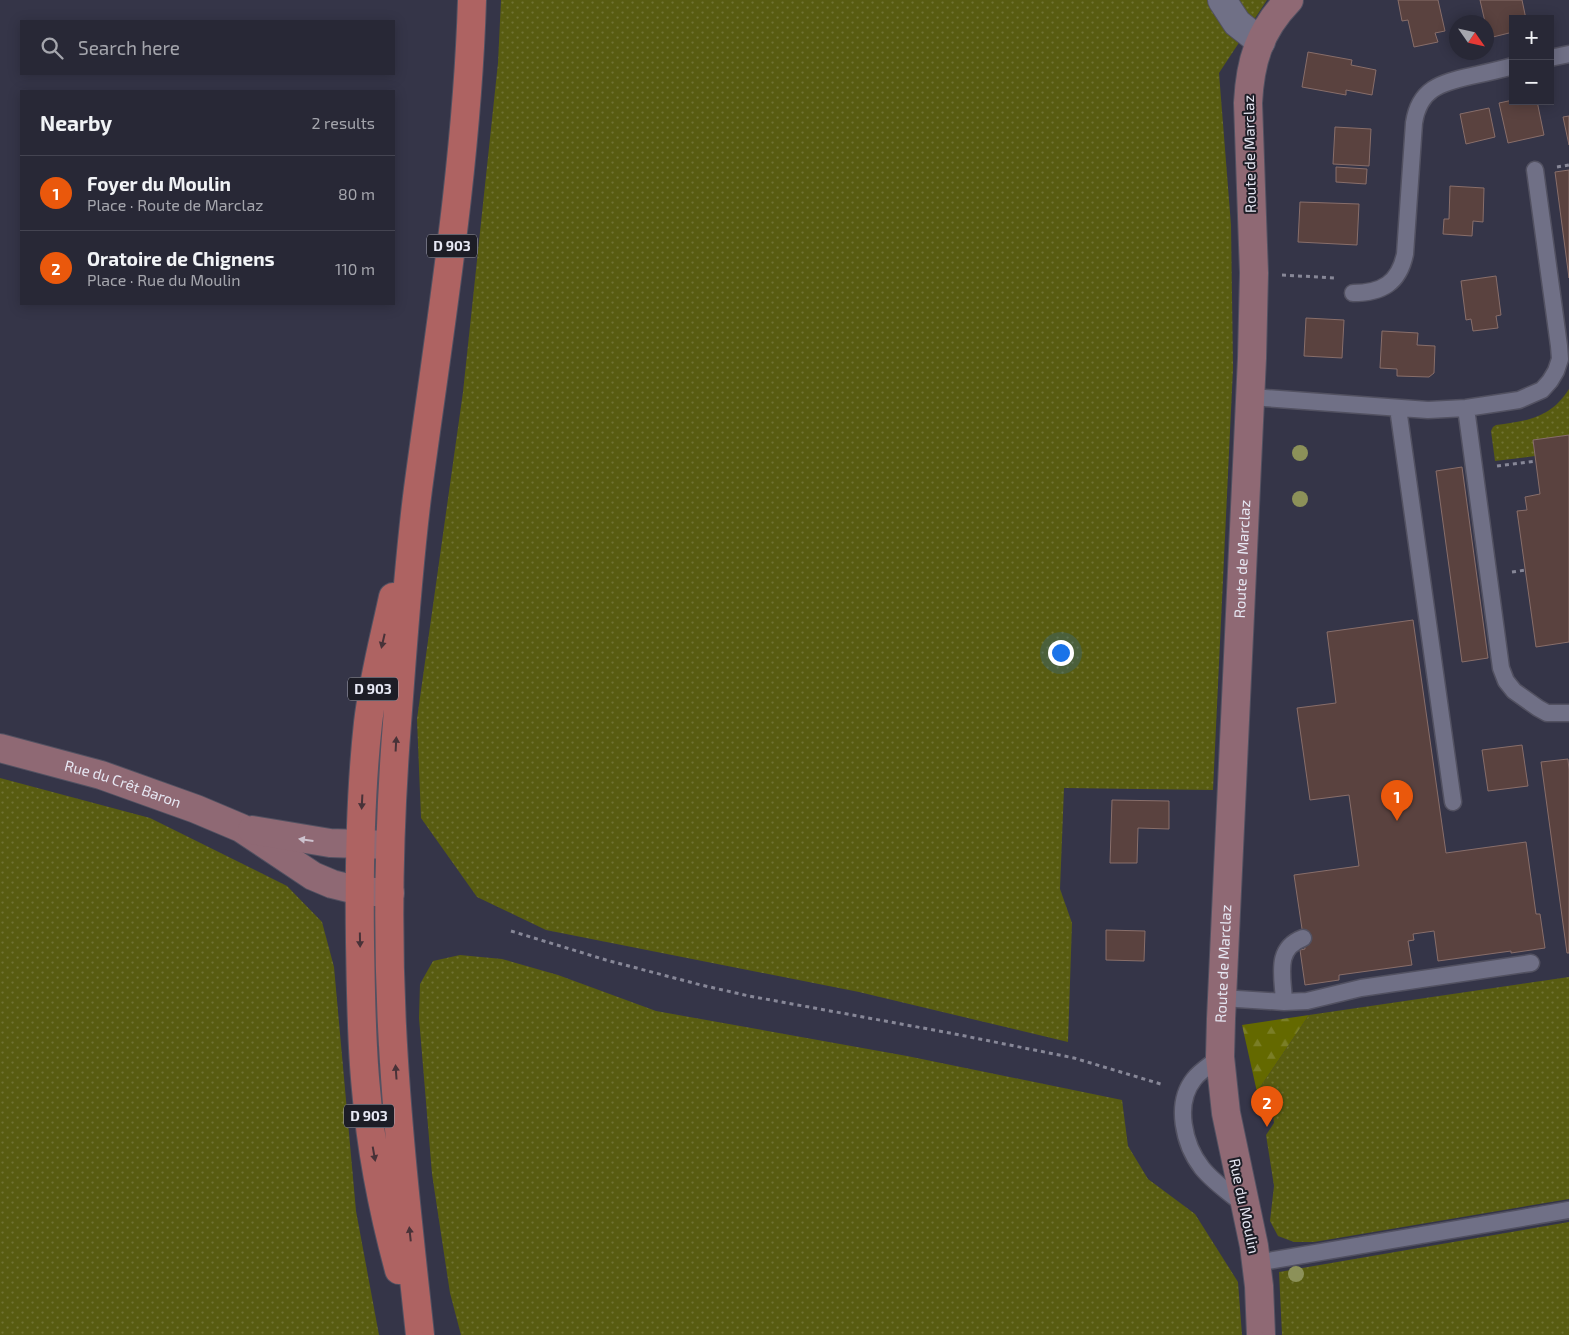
<!DOCTYPE html>
<html lang="en">
<head>
<meta charset="utf-8">
<style>
	body { margin:0; font-family:"Exo 2",sans-serif; background:#30303e; color:#f1f3f6 }
	.controls { position:absolute; right:15px; top:15px; display:grid; overflow:hidden; border-radius:0px; box-shadow:0 2px 12px #0003 }
	.controls button { width:45px; height:45px; display:grid; place-items:center; padding:0; border:0; border-bottom:1px solid #444451; background:#282836; color:#f1f3f6; font:25px sans-serif }
	.compass { position:absolute; left:1449px; top:15px; width:45px; height:45px; border-radius:50%; background:#282836; box-shadow:0 2px 12px #0003; rotate:124deg }
	.you { position:absolute; left:1060px; top:652px; width:18px; height:18px; margin:-12px; border:4px solid #fff; border-radius:50%; background:#1a73e8; box-shadow:0 0 0 8px #1a73e833 }
	.badge { display:grid; place-items:center; width:32px; height:32px; border-radius:50%; background:#ea580c; color:#fff; font-size:16px; font-weight:700 }
	.pin { position:absolute; translate:-50% -41px; filter:drop-shadow(0 1px 2px #0008) }
	.pin::after { content:''; position:absolute; top:26px; width:18px; height:15px; background:inherit; clip-path:polygon(0 0,100% 0,50% 100%) }
	.list { margin:0; padding:0; list-style:none }
	h2 { display:flex; justify-content:space-between; align-items:center; height:65px; margin:0; padding:0 20px; font-size:21px }
	h2 small { font-size:16px; font-weight:400; color:#a5a6ad }
	.list li { display:grid; grid-template-columns:32px 1fr auto; gap:15px; align-items:center; box-sizing:border-box; height:75px; padding:0 20px; border-top:1px solid #444451 }
	.list b { display:block; font-size:19px; white-space:nowrap }
	.list p { margin:0; font-size:16px; white-space:nowrap; color:#a5a6ad }
	.list em { font-size:16px; font-style:normal; color:#a5a6ad }
	.icon { flex:none; width:28px; height:28px; fill:none; stroke:currentColor; stroke-width:2; stroke-linecap:round; stroke-linejoin:round }
	.map { position:relative; flex:none; width:1569px; height:1335px; overflow:hidden }
	.search { position:absolute; background:#282836; box-shadow:0 2px 12px #0003; left:20px; top:20px; width:375px; height:55px; display:flex; align-items:center; gap:12px; box-sizing:border-box; padding:0 18px; border-radius:0px; color:#a5a6ad; font-size:19px }
	.panel { position:absolute; background:#282836; box-shadow:0 2px 12px #0003; left:20px; top:90px; width:375px; height:215px; border-radius:0px }
	.map>svg:first-child { display:block }
	.grass { fill:url(#grass-dots) }
	.forest { fill:url(#forest-firs) }
	.building { fill:#5a423f; stroke:#886e6a }
	.lines { fill:none; stroke-linecap:round; stroke-linejoin:round }
	.lane-casing { stroke:#525161; stroke-width:19 }
	.street-casing { stroke:#525161; stroke-width:30 }
	.secondary-casing { stroke:#525161; stroke-width:30 }
	.primary-casing { stroke:#525161; stroke-width:30 }
	.path { stroke:#878797; stroke-width:3; stroke-dasharray:4 4; stroke-linecap:butt }
	.lane { stroke:#707086; stroke-width:16 }
	.street { stroke:#707086; stroke-width:28 }
	.secondary { stroke:#8f6974; stroke-width:28 }
	.primary { stroke:#ae6362; stroke-width:28 }
	.tree { fill:#8c9159 }
	.oneway { fill:#483238 }
	.oneway2 { fill:#cdc2ce }
	.labels { text-anchor:middle; stroke-width:4; stroke-linejoin:round; paint-order:stroke }
	.shield { fill:#1d1d26; stroke:#aaabb6; stroke-width:1 }
	.shield-label { font-size:14px; font-weight:bold; fill:#e7e8f4 }
	.street-label { font-size:15px; fill:#e7e8f4; stroke:#1d1d26 }
</style>
</head>
<body>
<div class="map">
<svg width="1569" height="1335" viewBox="0 0 1569 1335">
	<defs>
		<pattern id="grass-dots" width="8" height="8" patternUnits="userSpaceOnUse" patternTransform="scale(1.25)"><rect width="8" height="8" fill="#585c11"/><path d="M2 2h.1M6 6h.1" fill="none" stroke="#707334" stroke-width="1.8" stroke-linecap="round"/></pattern>
		<pattern id="forest-firs" width="22" height="20" patternUnits="userSpaceOnUse" patternTransform="scale(1.25)"><rect width="22" height="20" fill="#646900"/><path d="M5 1l3.5 6h-7zM16 11l3.5 6h-7z" fill="#7a7e26"/></pattern>
	</defs>
	<rect width="100%" height="100%" fill="#353548"/>
	<path class="grass" d="M501,0h766l-48,73 12,152 2,143 -20,422 -149,-2 -4,101 12,34 -4,119 -209,-50 -313,-62 -69,-33 -56,-79 -4,-99 46,-327 35,-329z
		M1569,389v46l-36,5 2,16 -40,5 -4,-30 2,-4 3,-2c31,-4 55,-7 73,-36z
		M0,778l150,40 137,68 35,36 12,45 22,244 23,124h-379z
		M460,955l42,4 56,16 98,36 251,45 215,44 6,46 20,33 47,35 43,68 4,53h-781l-11,-42 -18,-119 -13,-156 1,-34 13,-23z
		M1569,977v222l-255,43h-20l-16,-6 -8,-15 4,-35 -8,-51 8,-12 -4,-32 -13,1 52,-77z
		M1569,1222v113h-287l-3,-63z"/>
	<path class="forest" d="M1309,1015l-52,77 -15,-67z"/>
	<path class="building" d="M1398,0h40l7,31 -10,2 3,9 -24,5 -6,-27 -6,1z
		M1480,0h42l4,19h-13v13l-24,6 -3,-16h-1z
		M1308,52l44,8 -1,5 25,5 -4,25 -26,-5v5l-44,-8z
		M1513,100v1h24l7,34 -36,8 -9,-40z
		M1489,108l6,29 -29,7 -6,-30z
		M1569,116v29l-6,-28z
		M1335,127l36,2 -2,37 -36,-2z
		M1336,167l31,2 -1,15 -30,-2z
		M1569,170v108l-14,-106z
		M1450,186l34,2 -1,34 -10,-1 -1,15 -29,-2 1,-15h5z
		M1300,202l59,2 -2,41 -59,-3z
		M1496,276l5,39 -5,1 2,12 -25,3 -2,-12 -5,1 -5,-39z
		M1306,318l38,2 -2,38 -38,-2z
		M1382,331l36,2 -1,12 18,1 -1,27 -5,4 -32,-1v-7l-17,-1z
		M1569,435v207l-33,5 -19,-136 10,-1 -2,-13 15,-3 -7,-54z
		M1462,467l26,191 -26,4 -26,-191z
		M1413,620l33,233 80,-11 10,72h4l5,34 -34,5v-2l-73,10 -4,-30 -21,3 1,6 -6,1 4,24 -73,10v5l-34,5 -5,-35 5,-1 -11,-74 65,-9 -10,-71 -39,5 -13,-92 39,-5 -9,-71z
		M1522,745l6,41 -40,5 -6,-41z
		M1568,759l1,11v183h-2l-26,-191z
		M1112,800l57,1v28l-31,-1 -1,35h-27z
		M1106,930l39,1 -1,30 -38,-1z"/>
	<g class="lines">
		<defs>
			<path id="lane" d="M1550,58l19,-4
				M1353,293c29,0 46,-10 52,-39l9,-131c5,-34 26,-40 57,-47 14,-3 28,-6 42,-10
				M1251,397l177,13 38,-2 53,-8 23,-10 8,-9 6,-10 4,-12 -1,-13 -24,-176
				M1398,408l55,394
				M1466,408l35,260 5,13 8,10 24,17 9,5h22
				M1222,998l62,4c-1,-26 -10,-53 19,-64
				M1284,1002l23,-1 54,-13 170,-25
				M1220,1057c-8,7 -19,13 -26,22 -20,25 -10,66 8,89 12,15 29,26 44,38
				M1256,1263l313,-53"/>
			<path id="street" d="M1222,0l15,23 24,19"/>
			<g id="secondary">
				<path id="s1" d="M0,748l101,27 95,34 45,19 72,48 19,8 28,7 30,2"/>
				<path d="M252,830l78,13 60,2"/>
				<path id="s2" d="M1261,1335l-2,-49 -5,-40 -28,-133 -6,-56 1,-38 31,-661 2,-85 -6,-170c2,-41 11,-72 41,-103"/>
			</g>
			<path id="primary" d="M393,597c-9,42 -20,83 -25,126 -8,73 -9,146 -8,219 1,49 1,98 6,147 5,61 17,122 33,181
				M420,1335c-11,-103 -23,-206 -28,-309 -5,-101 -3,-202 5,-303 6,-78 11,-157 21,-234 22,-163 49,-325 54,-489"/>
		</defs>
		<use href="#lane" class="lane-casing"/>
		<use href="#street" class="street-casing"/>
		<use href="#secondary" class="secondary-casing"/>
		<use href="#primary" class="primary-casing"/>
		<path class="path" d="M1557,167l12,-2
			M1282,275l53,3
			M1497,466l39,-5
			M1512,572l14,-2
			M511,931l95,29 95,25 48,11 201,37 124,25 90,27"/>
		<use href="#lane" class="lane"/>
		<use href="#street" class="street"/>
		<use href="#secondary" class="secondary"/>
		<use href="#primary" class="primary"/>
	</g>
	<g class="tree">
		<circle cx="1300" cy="453" r="8"/>
		<circle cx="1300" cy="499" r="8"/>
		<circle cx="1296" cy="1274" r="8"/>
	</g>
	<defs><path id="oneway-solid" d="M-6-.8H1V-3.2L6.5 0L1 3.2V.8H-6Z" transform="scale(1.25)"/></defs>
	<g class="oneway">
		<use href="#oneway-solid" transform="translate(383 641) rotate(103)"/>
		<use href="#oneway-solid" transform="translate(396 744) rotate(-87)"/>
		<use href="#oneway-solid" transform="translate(362 802) rotate(93)"/>
		<use href="#oneway-solid" transform="translate(360 940) rotate(89)"/>
		<use href="#oneway-solid" transform="translate(396 1072) rotate(-94)"/>
		<use href="#oneway-solid" transform="translate(374 1154) rotate(80)"/>
		<use href="#oneway-solid" transform="translate(410 1234) rotate(-96)"/>
	</g>
	<use class="oneway2" href="#oneway-solid" transform="translate(306 840) rotate(-172)"/>
	<g class="labels">
		<g class="shield">
			<rect x="427" y="234.5" width="50" height="23" rx="4"/>
			<rect x="348" y="677.5" width="50" height="23" rx="4"/>
			<rect x="344" y="1104.5" width="50" height="23" rx="4"/>
		</g>
		<g class="shield-label">
			<text x="452" y="251">D 903</text>
			<text x="373" y="694">D 903</text>
			<text x="369" y="1121">D 903</text>
		</g>
		<g class="street-label">
			<text transform="translate(1250 154) rotate(-91)" y="5">Route de Marclaz</text>
			<text dy="5" stroke="none"><textPath href="#s2" startOffset="780">Route de Marclaz</textPath></text>
			<text dy="5" stroke="none"><textPath href="#s1" startOffset="128">Rue du Crêt Baron</textPath></text>
			<text dy="5" stroke="none"><textPath href="#s2" startOffset="375">Route de Marclaz</textPath></text>
			<text transform="translate(1244 1206) rotate(78)" y="5">Rue du Moulin</text>
		</g>
	</g>
</svg>
<div class="controls">
<button>+</button>
<button>−</button>
</div>
<svg class="compass" viewBox="-18 -18 36 36"><path d="M0-13l5 13h-10z" fill="#e53935"/><path d="M0 13l5-13h-10z" fill="#a5a6ad"/></svg>
<div class="you"></div>
<div class="pin badge" style="left:1397px;top:821px">1</div>
<div class="pin badge" style="left:1267px;top:1127px">2</div>
<div class="search"><svg class="icon" aria-label="search" viewBox="0 0 24 24"><circle cx="10" cy="10" r="6"/><path d="M15 15l6 6"/></svg>Search here</div>
<section class="panel">
<h2>Nearby<small>2 results</small></h2>
<ul class="list">
<li><span class="badge">1</span><div><b>Foyer du Moulin</b><p>Place · Route de Marclaz</p></div><em>80 m</em></li>
<li><span class="badge">2</span><div><b>Oratoire de Chignens</b><p>Place · Rue du Moulin</p></div><em>110 m</em></li>
</ul>
</section>
</div>
</body>
</html>
